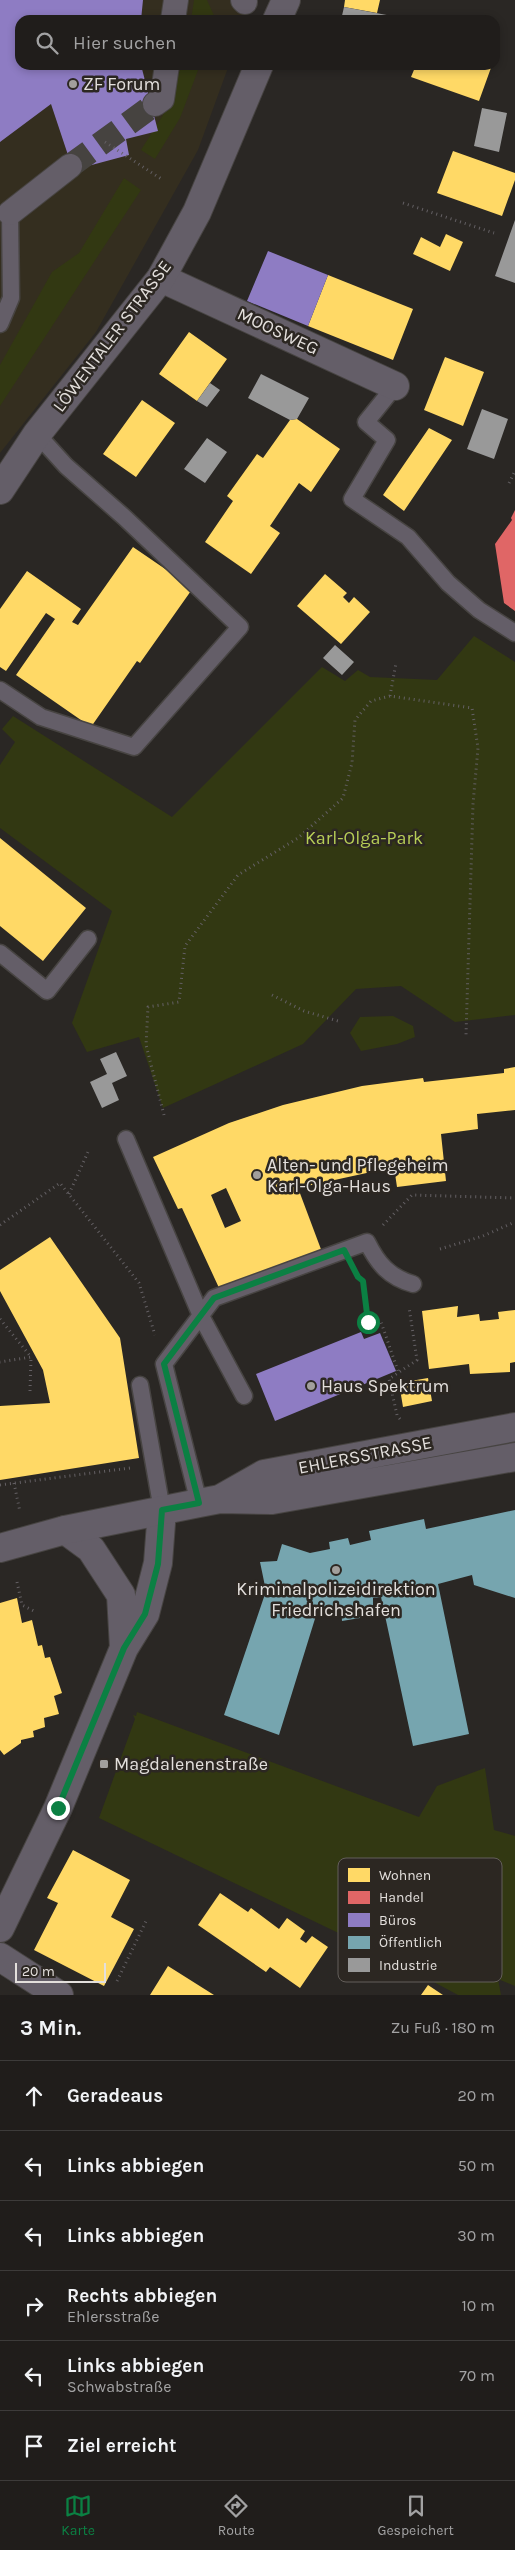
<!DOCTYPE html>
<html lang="de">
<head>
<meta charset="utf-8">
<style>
	body { margin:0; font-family:Karla,sans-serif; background:#2d2a28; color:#f1f3f6 }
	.scale { position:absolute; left:15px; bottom:12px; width:91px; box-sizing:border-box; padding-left:5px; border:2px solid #e3dfdc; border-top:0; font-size:14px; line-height:18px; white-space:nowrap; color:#e3dfdc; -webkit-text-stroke:4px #2c2722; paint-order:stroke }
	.stop { position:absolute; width:15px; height:15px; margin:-11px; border:4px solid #0b8043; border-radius:50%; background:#fff }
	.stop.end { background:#0b8043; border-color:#fff; box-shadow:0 1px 5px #0008 }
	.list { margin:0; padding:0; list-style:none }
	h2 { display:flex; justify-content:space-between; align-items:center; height:65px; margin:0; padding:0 20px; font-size:21px }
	h2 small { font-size:16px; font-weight:400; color:#a2a2a3 }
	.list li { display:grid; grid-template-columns:32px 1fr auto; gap:15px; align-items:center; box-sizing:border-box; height:70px; padding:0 20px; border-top:1px solid #3d3b3a }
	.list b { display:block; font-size:19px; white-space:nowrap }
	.list p { margin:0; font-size:16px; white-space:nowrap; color:#a2a2a3 }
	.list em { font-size:16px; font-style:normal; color:#a2a2a3 }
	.icon { flex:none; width:28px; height:28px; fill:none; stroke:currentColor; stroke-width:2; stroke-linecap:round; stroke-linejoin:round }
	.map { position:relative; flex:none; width:515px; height:1995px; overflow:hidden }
	.search { position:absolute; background:#201d1b; box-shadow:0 2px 8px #0003; left:15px; right:15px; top:15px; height:55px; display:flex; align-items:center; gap:12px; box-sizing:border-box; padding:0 18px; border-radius:15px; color:#a2a2a3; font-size:19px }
	.sheet { height:485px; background:#201d1b }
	nav { display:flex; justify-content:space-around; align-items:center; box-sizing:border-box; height:70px; border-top:1px solid #3d3b3a; background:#201d1b; font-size:14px; color:#a2a2a3 }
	nav a { display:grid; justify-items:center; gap:2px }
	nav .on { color:#0b8043 }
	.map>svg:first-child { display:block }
	.commercial { fill:#342e1f }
	.green { fill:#323812 }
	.homes { fill:#ffd966; fill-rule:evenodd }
	.shops { fill:#e06666 }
	.offices { fill:#8e7cc3 }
	.public { fill:#76a5af }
	.industry { fill:#999 }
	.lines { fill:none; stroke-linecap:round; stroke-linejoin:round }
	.pedestrian-tunnel { stroke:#464340; stroke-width:24; stroke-dasharray:24 12; stroke-linecap:butt }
	.service-casing { stroke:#474442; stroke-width:19 }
	.pedestrian-casing { stroke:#474442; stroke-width:26 }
	.minor-casing { stroke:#474442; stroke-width:30 }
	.tertiary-casing { stroke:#474442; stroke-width:30 }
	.path { stroke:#646064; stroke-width:3; stroke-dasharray:1 4; stroke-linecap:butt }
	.service { stroke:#645e68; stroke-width:16 }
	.pedestrian { stroke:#645e68; stroke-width:24 }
	.minor { stroke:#645e68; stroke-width:28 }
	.tertiary { stroke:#645e68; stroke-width:28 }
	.route { stroke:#0b8043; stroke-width:6 }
	.poi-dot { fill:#a29f9c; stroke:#2c2722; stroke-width:2 }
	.labels { text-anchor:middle; stroke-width:5; stroke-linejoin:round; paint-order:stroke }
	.poi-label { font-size:18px; fill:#e3dfdc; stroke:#2c2722; text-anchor:start }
	.street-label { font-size:18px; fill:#e3dfdc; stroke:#2c2722 }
	.park-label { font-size:18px; fill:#b7ce56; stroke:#2c2722 }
	.key { fill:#2c2722; stroke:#635e5a; stroke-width:1 }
	.key-label { font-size:14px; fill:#e3dfdc }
</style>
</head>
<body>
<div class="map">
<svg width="515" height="1995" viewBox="0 0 515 1995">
	<rect width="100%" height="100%" fill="#2a2724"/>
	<path class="commercial" d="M0,0h252l-7,20h-225v45h209l-31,85 -102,182 -96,121z"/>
	<path class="green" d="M194,0h13l9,20h-25z
		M182,65h18l-20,53 -25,41 -14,-9 22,-35z
		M124,178l17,12 -141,216v-41l52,-93 27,-19z
		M474,636l41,26v353l-60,7 -54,-36 -45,3 -53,55 -140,64 -24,-71 -52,15 -15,-29 40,-112 -112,-83v-63l15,-23 -13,-13 11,-13 159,101 150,-150 23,14 13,-11 12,7 67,3z
		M393,1016l20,10 2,11 -18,7 -36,7 -11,-18 10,-16z
		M137,1712l282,105 18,-31 48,-18 9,62 21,6v150l-17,-7 3,16h-43l-82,-44 -277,-133 36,-99 -2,-4 3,1z"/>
	<path class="homes" d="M345,0h35l-3,13 -33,-6z
		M416,65h76l-13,36 -68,-24z
		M453,151l62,22v7l-13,36 -65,-23z
		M446,234l17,8 -13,29 -37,-17 8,-17 19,10z
		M328,275l85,34 -20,51 -85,-34z
		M189,332l38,27 -30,42 -38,-27z
		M445,357l39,15 -21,54 -39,-16z
		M142,400l33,23 -39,54 -33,-23z
		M297,419l43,30 -29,43 -12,-9 -29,43 10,7 -29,41 -46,-32 28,-41 -6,-5 30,-42 6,4 27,-38z
		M429,428l23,12 -48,71 -21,-16z
		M133,547l60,41 -53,75 -3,-2 -46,66 -75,-52 39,-56 -9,-6 -40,58 -6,-4v-58l27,-38 54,38 -9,13 6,3z
		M325,574l22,19 -4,4 6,6 5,-6 16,15 -29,32 -44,-38z
		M0,838l86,70 -43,53 -43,-35z
		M515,1067v43l-38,4 1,15 -37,5 5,47 -49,6 -3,-20 -96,21 24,64 -102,38 -38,-82 -4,1 -25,-52 76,-34 54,-18 79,-19 61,-8 1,4 80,-9v-4zM226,1188l15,33 -16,7 -14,-33z
		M50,1237l70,101 19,120 -139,22v-74l50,-3 -7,-33 -43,-79v-21z
		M458,1306l-1,11 22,-3 1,7 19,-2 -1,-7 17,-2v52l-5,1v9l-40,2 -1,-10 -40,5 -7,-58z
		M428,1378l4,23 -29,6 -4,-24z
		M17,1598l5,25 10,-3 6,26 4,-1 3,13 5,-1 12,36 -8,3 5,18 -15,4 1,9 -12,4 1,6 -13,3v3l-17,12 -4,-5v-147z
		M73,1850l57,30 -19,37 23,12 -30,57 -70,-36 24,-47 -11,-5z
		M220,1893l28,19 3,-4 28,21 8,-11 18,13 -5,8 6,4 6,-7 16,11 -28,41 -30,-21 -4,5 -68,-47z
		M168,1966l46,29h-64z
		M428,1985l15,10h-22z"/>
	<path class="shops" d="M515,510v101l-11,-8 -9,-59 17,-24 -1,-2z"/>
	<path class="offices" d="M0,0h143l-2,20h-121v45h121l17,66 -32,8 3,16 -56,15 -22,-66 -51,38z
		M268,251l60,24 -20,51 -61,-25z
		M361,1332l3,7 16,-6 16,38 -121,50 -19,-47z"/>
	<path class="public" d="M515,1510v88l-41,-13 -2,-10 -34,9 31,150 -56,12 -32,-149 -8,1v7l-3,5 -11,2 1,6 -18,3 -1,-15 -23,3 -39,126 -55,-20 42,-124 -6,-29 17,-1 5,-17 28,9 20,-4 -1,-7 19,-4 2,7 21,-5 -2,-9 55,-12 2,10z"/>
	<path class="industry" d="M344,7l64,12v1h-67z
		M482,108l25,5 -8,39 -25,-6z
		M515,220v63l-20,-7z
		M261,374l48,24 -12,21 -7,1 -42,-22z
		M210,383l10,7 -13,17 -10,-6z
		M482,409l26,10 -14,40 -27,-10z
		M207,438l20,14 -22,31 -21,-14z
		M335,645l19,17 -12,13 -19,-17z
		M116,1052l11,24 -15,7 7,17 -17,8 -12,-26 17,-8 -7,-15z"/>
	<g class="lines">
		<path class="pedestrian-tunnel" d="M70,166l85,-62"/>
		<defs>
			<path id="service" d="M0,324l11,-26 -1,-85
				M395,386l-29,36 21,18 -35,59 56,38 40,46 31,27 36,23
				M0,690l41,27 93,30 106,-120 -116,-110 -58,-51 -29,-32
				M0,953l47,38 41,-52
				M126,1139l75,177 43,80
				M140,1385l22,125
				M199,1503l-35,-139 50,-66 153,-56c11,22 22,35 46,42"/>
			<path id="pedestrian" d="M243,0l2,2
				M173,20l3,-20
				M155,104l7,-5 5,-34
				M10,213l60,-47"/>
			<path id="minor" d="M161,278l234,108
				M65,1530l26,19 30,46 3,53
				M0,1928l58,-120 66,-160 21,-34 13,-51 4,-53
				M0,1957l59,38"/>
			<path id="tertiary" d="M277,20l9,-20
				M0,490l37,-56 124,-156 36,-66 62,-147
				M220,1499l44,-25 251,-47
				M0,1548l65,-18 134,-27 21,-4 52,1 243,-43"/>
		</defs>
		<use href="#service" class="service-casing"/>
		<use href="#pedestrian" class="pedestrian-casing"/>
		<use href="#minor" class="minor-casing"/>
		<use href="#tertiary" class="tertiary-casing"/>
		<path class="path" d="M105,142l58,38
			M403,203l91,30
			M509,483l6,-12
			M390,696l6,-33
			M272,995l32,16 34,10
			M164,1115l-18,-70 2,-38 31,-5 6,-56 53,-71 60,-37 45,-40 9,-35 3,-43 16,-19 19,-5 82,12 6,40 -5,56 -7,231
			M69,1194l19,-42
			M0,1225l60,-42 79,100 16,52
			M383,1225l29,-30 103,3
			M440,1249l43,-13 32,-14
			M363,1281l5,41h13l18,52
			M0,1319l31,38 -31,5
			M30,1391l1,-34
			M400,1419l-3,-4 -8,-36 28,-19 -8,-53
			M14,1483l6,29
			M0,1485l130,-17
			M17,1582l5,23 12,6
			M117,1981l29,-60"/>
		<use href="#service" class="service"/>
		<use href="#pedestrian" class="pedestrian"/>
		<use href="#minor" class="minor"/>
		<use href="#tertiary" class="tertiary"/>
	</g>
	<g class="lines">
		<path class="route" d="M58,1808l66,-160 21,-34 13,-50 4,-54 37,-7 -35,-139 50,-66 130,-48 14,27 5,4 5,41"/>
	</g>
	<g class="poi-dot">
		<circle cx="73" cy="84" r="5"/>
		<circle cx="257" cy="1175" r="5"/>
		<circle cx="311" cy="1386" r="5"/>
		<circle cx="336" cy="1570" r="5"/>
		<rect x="99" y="1759" width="10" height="10" rx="2.5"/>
	</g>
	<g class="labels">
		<g class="poi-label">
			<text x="83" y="90">ZF Forum</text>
			<text x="267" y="1171">Alten- und Pflegeheim<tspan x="267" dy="21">Karl-Olga-Haus</tspan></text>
			<text x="321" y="1392">Haus Spektrum</text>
			<text x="336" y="1595" text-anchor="middle">Kriminalpolizeidirektion<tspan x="336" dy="21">Friedrichshafen</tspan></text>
			<text x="114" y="1770">Magdalenenstraße</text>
		</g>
		<g class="street-label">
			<text transform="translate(278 331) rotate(25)" y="6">MOOSWEG</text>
			<text transform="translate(112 336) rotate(-53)" y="6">LÖWENTALER STRASSE</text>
			<text transform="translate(365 1455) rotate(-11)" y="6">EHLERSSTRASSE</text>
		</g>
		<g class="park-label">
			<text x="364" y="844">Karl-Olga-Park</text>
		</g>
	</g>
	<rect x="338" y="1858" width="164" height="124" rx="8" class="key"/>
	<rect x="348" y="1868" width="22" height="14" fill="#ffd966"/>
	<rect x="348" y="1891" width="22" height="13" fill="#e06666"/>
	<rect x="348" y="1913" width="22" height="14" fill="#8e7cc3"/>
	<rect x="348" y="1936" width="22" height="13" fill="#76a5af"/>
	<rect x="348" y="1958" width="22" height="14" fill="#999"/>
	<g class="key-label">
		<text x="379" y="1880">Wohnen</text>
		<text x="379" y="1902">Handel</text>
		<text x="379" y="1925">Büros</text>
		<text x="379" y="1947">Öffentlich</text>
		<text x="379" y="1970">Industrie</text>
	</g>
</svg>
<div class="scale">20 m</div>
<div class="stop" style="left:368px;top:1322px"></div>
<div class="stop end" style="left:58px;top:1808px"></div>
<div class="search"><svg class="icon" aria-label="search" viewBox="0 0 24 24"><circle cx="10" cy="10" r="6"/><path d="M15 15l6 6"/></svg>Hier suchen</div>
</div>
<section class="sheet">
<h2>3 Min.<small>Zu Fuß · 180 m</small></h2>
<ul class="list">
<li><svg class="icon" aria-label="ahead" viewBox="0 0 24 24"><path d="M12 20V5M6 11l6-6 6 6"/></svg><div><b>Geradeaus</b></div><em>20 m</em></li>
<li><svg class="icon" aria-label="left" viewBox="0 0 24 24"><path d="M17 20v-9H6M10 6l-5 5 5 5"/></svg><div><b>Links abbiegen</b></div><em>50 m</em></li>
<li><svg class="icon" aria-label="left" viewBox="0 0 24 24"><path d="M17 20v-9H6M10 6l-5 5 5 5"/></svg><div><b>Links abbiegen</b></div><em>30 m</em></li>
<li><svg class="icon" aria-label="right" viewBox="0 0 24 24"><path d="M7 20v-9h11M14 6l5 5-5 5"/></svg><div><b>Rechts abbiegen</b><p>Ehlersstraße</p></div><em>10 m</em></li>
<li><svg class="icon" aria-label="left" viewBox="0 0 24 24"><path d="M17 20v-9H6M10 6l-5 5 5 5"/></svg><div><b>Links abbiegen</b><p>Schwabstraße</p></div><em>70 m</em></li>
<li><svg class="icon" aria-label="arrive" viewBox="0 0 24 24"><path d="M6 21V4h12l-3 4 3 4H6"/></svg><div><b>Ziel erreicht</b></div></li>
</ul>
</section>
<nav>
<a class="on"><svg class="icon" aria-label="map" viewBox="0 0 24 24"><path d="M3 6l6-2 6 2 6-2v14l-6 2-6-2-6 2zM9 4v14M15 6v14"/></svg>Karte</a>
<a><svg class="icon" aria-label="directions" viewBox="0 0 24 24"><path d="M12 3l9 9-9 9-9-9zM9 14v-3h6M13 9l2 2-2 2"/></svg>Route</a>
<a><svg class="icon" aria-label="saved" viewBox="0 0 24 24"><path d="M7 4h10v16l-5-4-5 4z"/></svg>Gespeichert</a>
</nav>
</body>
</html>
